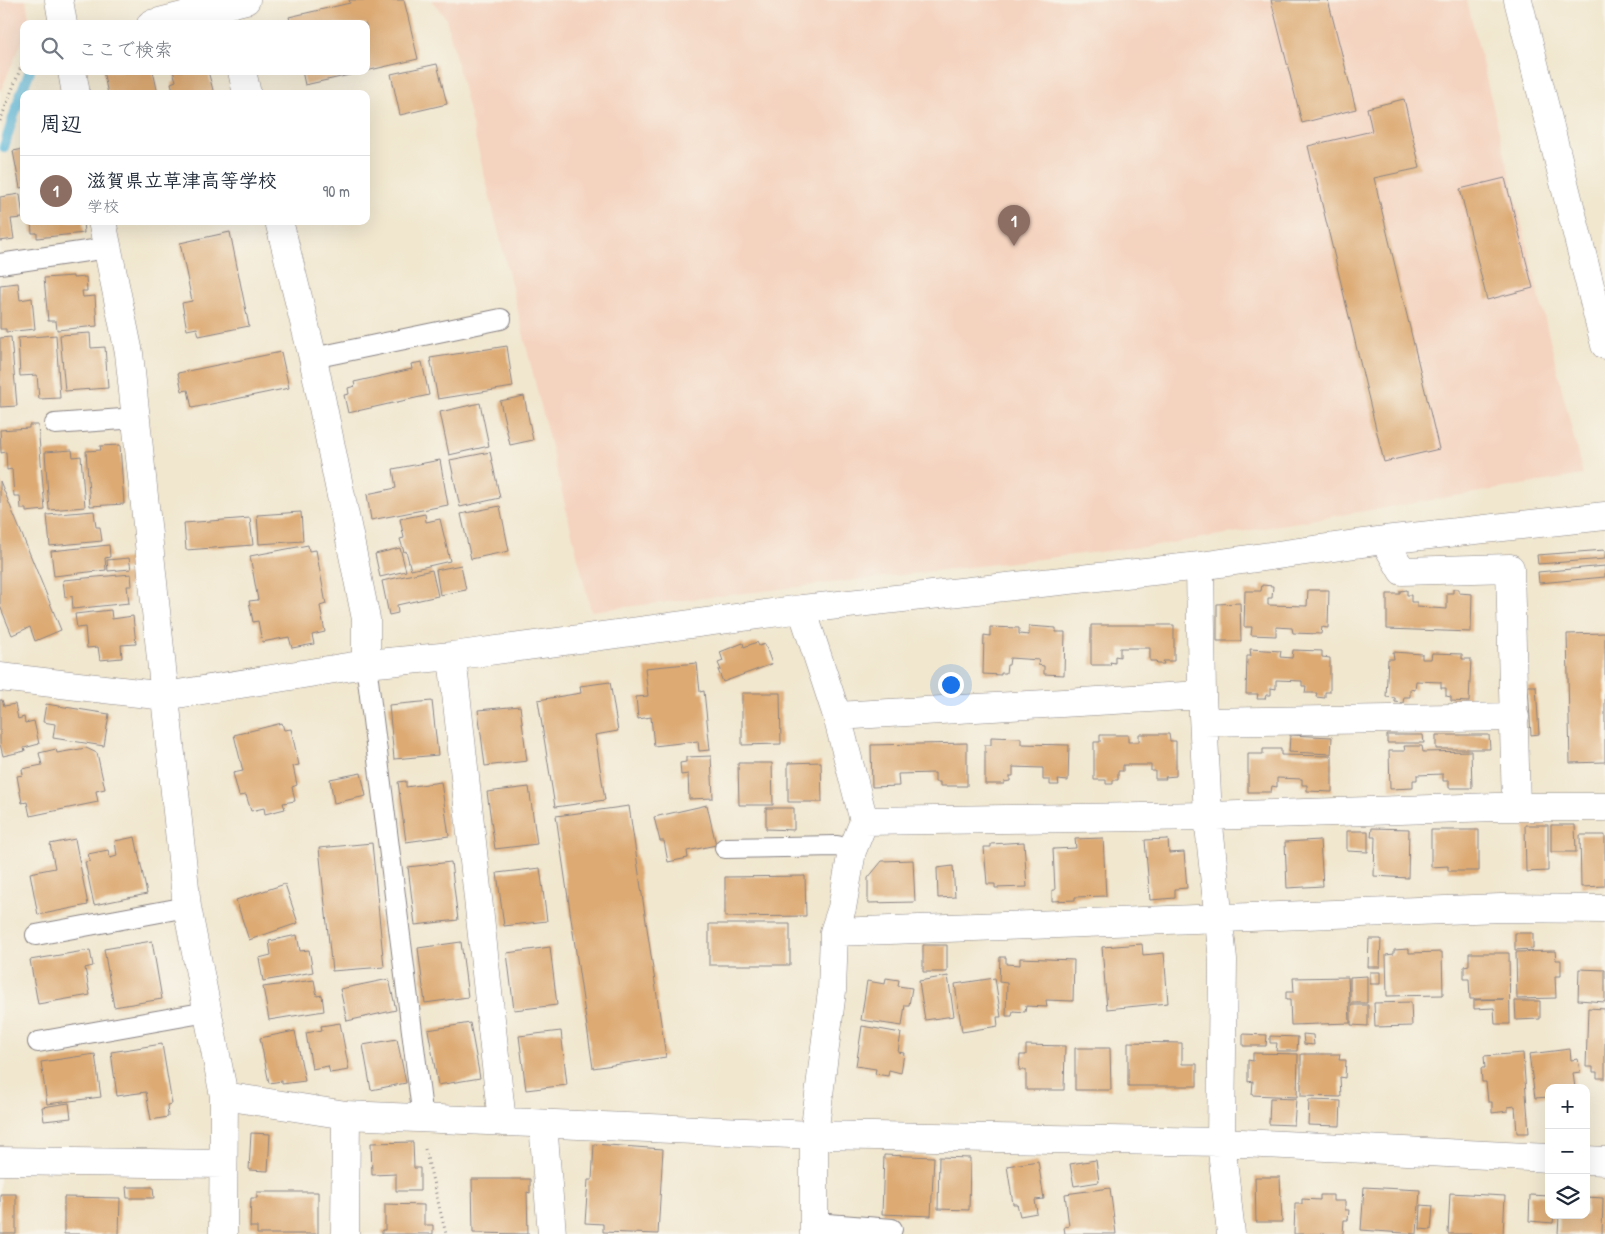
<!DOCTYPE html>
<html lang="ja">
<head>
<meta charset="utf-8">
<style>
	body { margin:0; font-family:"Patrick Hand","Klee One",sans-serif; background:#f2f2f3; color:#1f2937 }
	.controls { position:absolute; right:15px; bottom:15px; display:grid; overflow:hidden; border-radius:10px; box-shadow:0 5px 20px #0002 }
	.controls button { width:45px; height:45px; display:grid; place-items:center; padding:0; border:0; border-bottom:1px solid #e0e1e3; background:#fff; color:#1f2937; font:25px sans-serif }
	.you { position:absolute; left:950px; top:684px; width:18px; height:18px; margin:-12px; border:4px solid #fff; border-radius:50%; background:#1a73e8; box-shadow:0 0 0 8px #1a73e833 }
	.badge { display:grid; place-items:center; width:32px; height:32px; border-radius:50%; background:#1a73e8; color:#fff; font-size:16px; font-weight:700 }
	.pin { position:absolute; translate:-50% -41px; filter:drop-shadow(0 1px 2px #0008) }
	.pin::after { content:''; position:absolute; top:26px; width:18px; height:15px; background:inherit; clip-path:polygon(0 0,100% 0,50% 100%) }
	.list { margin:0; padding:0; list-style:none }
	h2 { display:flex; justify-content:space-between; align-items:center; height:65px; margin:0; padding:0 20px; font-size:21px }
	h2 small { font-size:16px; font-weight:400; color:#747a83 }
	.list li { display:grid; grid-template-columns:32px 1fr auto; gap:15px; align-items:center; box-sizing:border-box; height:70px; padding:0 20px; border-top:1px solid #e0e1e3 }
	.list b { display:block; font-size:19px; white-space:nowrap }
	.list p { margin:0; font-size:16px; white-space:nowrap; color:#747a83 }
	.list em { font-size:16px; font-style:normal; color:#747a83 }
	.icon { flex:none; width:28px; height:28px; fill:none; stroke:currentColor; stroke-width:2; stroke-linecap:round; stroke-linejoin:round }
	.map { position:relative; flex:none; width:1605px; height:1234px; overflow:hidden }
	.search { position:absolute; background:#fff; box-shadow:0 5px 20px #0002; left:20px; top:20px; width:350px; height:55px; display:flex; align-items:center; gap:12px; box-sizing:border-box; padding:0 18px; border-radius:10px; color:#747a83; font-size:19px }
	.panel { position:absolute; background:#fff; box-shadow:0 5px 20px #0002; left:20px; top:90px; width:350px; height:135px; border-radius:10px }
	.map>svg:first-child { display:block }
	.built { fill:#f4d3bf }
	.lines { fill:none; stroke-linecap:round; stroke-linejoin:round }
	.stream { stroke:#60bbdd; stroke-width:10 }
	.building { fill:#ddaa73 }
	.lane-casing { stroke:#8a8485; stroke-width:22 }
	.street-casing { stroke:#8a8485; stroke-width:29 }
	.path { stroke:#8a8485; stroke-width:3; stroke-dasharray:1 4; stroke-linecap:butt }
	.lane { stroke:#fff; stroke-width:20 }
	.street { stroke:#fff; stroke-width:28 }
</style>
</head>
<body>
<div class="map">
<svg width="1605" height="1234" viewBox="0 0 1605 1234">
	<rect width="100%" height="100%" fill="#f7f3e8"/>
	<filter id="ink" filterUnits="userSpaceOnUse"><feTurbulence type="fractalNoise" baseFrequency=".02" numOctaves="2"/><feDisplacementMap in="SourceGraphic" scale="10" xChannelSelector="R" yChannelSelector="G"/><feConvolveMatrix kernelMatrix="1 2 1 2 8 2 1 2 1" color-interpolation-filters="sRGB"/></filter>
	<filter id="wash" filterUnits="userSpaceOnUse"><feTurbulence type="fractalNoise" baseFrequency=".0096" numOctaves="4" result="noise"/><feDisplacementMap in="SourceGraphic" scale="20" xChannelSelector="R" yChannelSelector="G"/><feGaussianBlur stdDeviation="1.12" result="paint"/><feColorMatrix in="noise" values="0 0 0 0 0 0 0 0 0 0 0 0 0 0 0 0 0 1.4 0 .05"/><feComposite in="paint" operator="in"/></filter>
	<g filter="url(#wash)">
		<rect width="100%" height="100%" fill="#f1e7cf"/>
		<path class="built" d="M0,0h26l4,23 -6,1v13l-24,55z
			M431,0h1036l116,475 -423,70 -569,66 -145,-593z"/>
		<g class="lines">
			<path class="stream" d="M4,147l17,-54 9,-22"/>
		</g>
		<g id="blocks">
			<path class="building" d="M349,0h55l14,59 -52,12v-47h-75l-2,-7 61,-14z
				M1271,0h57l28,109 -54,14z
				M437,64l10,40 -47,11 -9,-41z
				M103,71h50l5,23h-50z
				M173,71h35l6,23h-40l-3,-11 5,-2z
				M302,71h61v1l-58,13z
				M1404,99l16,69 -46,10 65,271 -55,13 -76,-316 64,-15 -5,-23z
				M24,149v38l-4,1 -7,-37z
				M1505,178l28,110 -46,12 -27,-111z
				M20,194l3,24 -12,1 3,20 -14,2v-44z
				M31,221h52l1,12 -47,5v-5h-5z
				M230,232l19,94 -50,10 -2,-8 -10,2 -5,-27 10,-2 -12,-58z
				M73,276v2l13,-1 1,14h-5l1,6 12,-1 2,30 -40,4 -1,-9h-8l-4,-43z
				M18,283l2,17 12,-2 3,31 -29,3v-3h-6v-44z
				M90,333l1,15 14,-1 3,41 -43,3 -5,-56z
				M56,335l4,63 -21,1 -2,-24 -17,1 -2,-38z
				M11,337l6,69 -17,1v-69z
				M507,346l6,41 -75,12 -8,-41z
				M281,352l8,36 -97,20 -4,-18 -6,1 -4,-18z
				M422,362l7,33 -81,18 -4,-18 5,-1 -1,-6 7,-2 -1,-4 58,-13 -1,-5z
				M524,396l9,44 -23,5 -10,-44z
				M480,403l9,43 -40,9 -9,-43z
				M29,425h9l7,85 -19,2v-3h-5l-1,-13h-6l-2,-27 -5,1 -1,-18 -5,1 -1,-23 29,-2z
				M120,445l4,59 -34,2 -4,-55 15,-1 -1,-4z
				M72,450l1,7 8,-1 4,51 -36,3 -4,-58z
				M490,452l10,46 -40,9 -10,-47z
				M440,460l8,45 -77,15 -4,-26 29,-6 -3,-19z
				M0,481l61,149 -26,11 -5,-14 -18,8 -12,-29z
				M500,506l9,45 -38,8 -10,-45z
				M94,511l2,16h4l2,14 -52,5 -3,-31z
				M301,512l2,29 -44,3 -2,-29z
				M425,514l1,8 14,-3 10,42 -39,9 -5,-19 -2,1 -4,-13 4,-1 -4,-19z
				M250,518l3,27 -67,5 -2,-27z
				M109,545l1,12 -5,1 1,12 -52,6 -3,-25z
				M308,545l1,6 7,-1 10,54 -6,2 5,26 -13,3 2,9 -22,4 -3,-11 -27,5 -4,-21 -5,1 -4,-21 9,-1 -8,-44z
				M400,548l6,23 -26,6 -5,-23z
				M1605,550v9l-67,5 -1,-9z
				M129,558l2,11 -23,2 -1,-11z
				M461,565l5,25 -26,5 -4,-25z
				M1605,566v11l-66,6 -1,-11z
				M432,570l6,26 -41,9 1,8 -9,2 -7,-34z
				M131,574l1,12h-5l2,17 -56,6 -1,-13 -7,1 -2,-17z
				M1262,585l11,1 -1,12h-4v7l39,1 1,-16h21l-1,38 -6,-1 -1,7 -28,-1 -1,-5 -16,-1v9l-25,-1 1,-8h-8l1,-36h16z
				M1453,589h6v4l13,1 -1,38 -84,-3v-35h13v-3l7,-1v5h4v7h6v5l30,2v-16h6z
				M1240,603l1,38h-24v-37z
				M111,610l1,9 21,-3 3,28 -15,1 1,13 -22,2 -2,-13 -11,1 -2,-21 -8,1 -2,-14z
				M1091,625h83v36h-11l1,3h-7l-1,-3h-6v-13h-30v9l-5,-1v7l-5,-1 1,3h-20z
				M1029,626l27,2v4h9l-1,43 -20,-1v-8l-6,-1 1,-5 -29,-2 -1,7h-2l-1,8h-5v2l-18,-1 1,-39 6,1v-9l29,1v6l10,1z
				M1605,633v129l-35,1 -3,-129z
				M757,642l2,4 6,-2 7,20 -49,18 -5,-12h3l-3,-7 5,-2 -3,-9 23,-9 1,4z
				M1250,649l31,2 -1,6 12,1 1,-8 29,1v6l8,1v34h-5v6l-9,-1 1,-4h-12l1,-7h-4v-5l-26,-1v9l-5,-1v7h-5l-1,4h-8l1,-5h-12l1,-38h4z
				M1393,652l29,2v5h9l1,-6 30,1v5h9l-2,43 -18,-1v-4l-5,-1v-8h-5v-6l-25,-1 -1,9 -5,-1v8h-6l-1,6 -8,-1v-4l-9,-1 2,-38h6z
				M697,663l3,29 4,-1 6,59 -11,1 -1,-10 -44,5 -3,-29 -13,2 -2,-22 12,-1 -3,-28z
				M610,682l8,49 -23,4 10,65 -50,7 -17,-107 43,-7 -1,-7z
				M1528,686h8l3,48 -8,1z
				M742,693h38l1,51 -39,1z
				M0,700h2l2,6 11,-2 3,15 6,-2 1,6 9,-2 5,23 -15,4 1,3 -22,5 -3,-12z
				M432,701l6,54 -44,4 -5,-54z
				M46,704l63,10 -5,32 -51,-8 2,-14 -12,-2z
				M520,706l7,55 -42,5 -7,-56z
				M282,723l2,7 7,-1 8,36 -6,1 4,19 -5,2 3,14 -12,2 2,6 -20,5 -1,-6 -13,3 -5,-16 -7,1 -6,-23 10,-2 -9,-36z
				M1139,734h30l1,7h6v35l-11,1 1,2h-11v-8h-4v-6h-28v6h-5v9h-5v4h-7v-4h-12v-38h6v-7h28v7h11z
				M1290,735l42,2 -1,17 -42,-2z
				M1387,735h36l1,8h-37z
				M1436,735h53l1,14h-54z
				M991,737l30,1v6l48,1 -1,36 -10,-1 1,5h-9v-5h-7v-12l-30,-1v9h-3v5l-6,1v2h-19v-39h6z
				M967,743v43h-27v-4h-5v-9l-37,1 1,12 -27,1 -1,-42z
				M1404,746h18l1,6 48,-1 1,37h-23v-7h-6v-7l-26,1v5h-4v8l-23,1 -1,-38h16z
				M86,748l11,5 8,36 -9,2 2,11 -68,14 -3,-14 -5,1 -5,-27 6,-1 -1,-6 20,-4 -3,-12 17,-4 1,4z
				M1263,749h18v6l51,1v36l-25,-1v-6h-5v-6l-25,-1v9l-5,-1 -1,6h-23v-38h15z
				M711,756l2,42 -24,1 -1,-25 -7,1 -1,-12 6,-1v-5z
				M821,762l1,40h-34v-39z
				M738,763h34l1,42h-34z
				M361,773l5,23 -32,7 -4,-24z
				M406,781v6l35,-5 8,54 -43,6 -8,-60z
				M529,787l8,57 -42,5 -8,-57z
				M707,805l9,40 -29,6 1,7 -20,4 -4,-21h-4l-6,-24z
				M629,806l37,251 -73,11 -37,-252z
				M766,808h28v22l-28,-1z
				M1525,825h23v46l-22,1z
				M1551,825h24l1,27h-25z
				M1372,828l37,1 -1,49 -34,-2 1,-39h-4z
				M1431,830h48v41h-31v-5l-17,1z
				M1347,831h21v21l-21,-1z
				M1580,835h25v51l-24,1z
				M135,837l12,57 -53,11 -9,-43 5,-1 -2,-7 20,-4 2,8 7,-2 -2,-15z
				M1103,838l3,58 -31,1v3l-23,1v-11h3l-2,-41 23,-1 -1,-9z
				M75,839l13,66 -50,10 -8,-42 25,-5 -5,-24z
				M1168,839l1,14 15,-1 3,36 -12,1v9l-25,2 -5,-60z
				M1320,840l3,46 -36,2 -2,-46z
				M1024,842l3,45 -32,1v-4h-8l-3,-37h7v-3z
				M372,843l12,124 -52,4 -13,-123z
				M913,860l2,42 -47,1v-25l14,-17z
				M451,862l7,58 -43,5 -7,-58z
				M953,866l2,31 -17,1 -1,-30z
				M540,868l7,53 -43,5 -7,-53z
				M805,876l1,40 -81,1v-40z
				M285,884l13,39 -49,17 -13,-40z
				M709,924h81v41h-81z
				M1515,933h18v16l-18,1z
				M297,935l3,16 9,-1 4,22 -50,9 -4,-23 12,-3 -2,-14z
				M1369,939h12l-1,28h-12z
				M152,941l10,58 -48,8 -10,-58z
				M461,942l7,55 -43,6 -7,-55z
				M1142,944l1,11 21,-2 4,50 -61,6 -5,-62z
				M923,945h24v27h-24z
				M550,947l7,58 -43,5 -7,-57z
				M1409,949v4l33,-1 1,43 -56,1 -1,-41 8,-1v-4z
				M90,950l3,16 -8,2 5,27 -52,9 -8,-44z
				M1555,951l1,9h5v16h-6l1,22 -39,1 -1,-47z
				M1469,953h40l1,71h-15l-1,-16 -20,1v-9l30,-1h-34l-1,-20h-5v-13l5,-1z
				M1000,957h6v7l14,1v-7l54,2 -1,41 -27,-1 1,7 -21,-1 -1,6 -12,-1 -1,5h-6l1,-33 -8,-1z
				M1579,969l26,1v32l-27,-2z
				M1370,972h10v12h-10z
				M948,976l6,40 -29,4 -6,-39z
				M1367,976v27h-17v-26z
				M1348,977l2,46 -59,2 -1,-25h-4v-8h8l-1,-14z
				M886,978l13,2 -1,6 14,2 -3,17h-4l-3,21 -41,-6 6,-39 18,3z
				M995,978l6,39h-4l1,9 -36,6 -7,-48z
				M389,979l7,31 -49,11 -7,-32z
				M314,980l3,16 5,-1 2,16 -55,9 -6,-33z
				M1515,1001h25v18l-24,1z
				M1411,1002l1,24 -37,1 -1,-24z
				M1351,1005h17v21l-17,-1z
				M1588,1008l17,1v69h-8v-6h-4v-5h-7z
				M340,1023l9,47 -19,3 -2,-7 -16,3 -6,-36 16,-3 -1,-4z
				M470,1023l10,55 -42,7 -10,-55z
				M862,1026l39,7 -3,19 6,1 -3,20 -12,-3 -1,6 -13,-2 1,-5 -20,-3z
				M295,1031l10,50 -23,3v-3l-13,2 -9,-45z
				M561,1031l6,54 -41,5 -7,-54z
				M1243,1034l24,1 -1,11h-23z
				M1303,1034l10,1 1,10 -10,-1z
				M1270,1036l28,1 -1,14h-21l1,-8h-7z
				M397,1039l9,44 -35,7 -8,-45z
				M1128,1042l54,1v21h15v22h-69z
				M162,1044l10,60 -5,1 1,12 -17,3 -5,-28 -29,4 -6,-44z
				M1026,1045l39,1 -1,44h-38v-20h-7l1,-15h6z
				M1075,1048h35l1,42h-36z
				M1570,1049l1,11 7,-1 2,13 -7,1 2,15h-26v9l-14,1 -6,-44z
				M1253,1053l45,1 -1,43 -45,-2 1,-14 -5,1v-22l5,1z
				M1523,1053l6,80h-12l-2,-27 -7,1v4l-16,2v-11h-4l-2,-20h-4l-1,-14h4l-1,-12z
				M95,1054l6,43 -54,7 -6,-42z
				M1301,1054h39l-1,6h7l-1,18 -5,-1 1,20 -40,-1z
				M1270,1098l26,1 -2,26 -25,-1z
				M1309,1100l32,1 -1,25 -32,-1z
				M69,1103l2,15 -27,3 -2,-14z
				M251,1133l19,1 -2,37 -19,-1z
				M413,1142l1,26h6v23h-24v-17l-24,1 -1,-32z
				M594,1144l69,5 -5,85 -55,-2v-8l-18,-1 3,-43h4z
				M884,1155l50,2 -3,59 -49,-2z
				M939,1157l31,1 -1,52 -31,-1z
				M1096,1160l3,22 -25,4 -4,-22z
				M1038,1161l6,38 -9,1 2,13 -17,3 -3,-12h-4l-6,-38z
				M1255,1177h25l2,45h-26z
				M472,1179h58v14l-3,-1 1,42 -55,-1z
				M126,1187h27l1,11h-27z
				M1364,1187l56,3 -3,44 -56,-4z
				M1110,1188l6,46h-51l-1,-7 5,-1 -4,-32z
				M257,1192h61v42h-61v-7h-7l1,-29h6z
				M1450,1193l55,3 -2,38h-55z
				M0,1194h16v40h-16z
				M1320,1195h13v6h12v9h4l-1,10h-4l-1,14h-49l1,-30h7v-5l18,1z
				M1530,1195l19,1v19h5l-1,8 -24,-2z
				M64,1197l56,1 -1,36h-55z
				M1586,1197l17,1 -1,36h-44l1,-19h27z
				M385,1204l39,1v20h9v9h-51v-4h3z
				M1421,1205l12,1 -2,24 -11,-1z"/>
		</g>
	</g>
	<g filter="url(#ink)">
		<use href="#blocks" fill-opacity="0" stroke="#8a8485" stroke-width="1"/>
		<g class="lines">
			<defs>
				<path id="lane" d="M0,264l107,-16
					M313,358l188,-39
					M55,424l81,-6
					M366,664l57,455
					M725,848l112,-2 15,5
					M36,935l151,-28
					M38,1042l169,-30
					M815,1223l77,6"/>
				<path id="street" d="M59,0l4,24
					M1518,0l87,345
					M151,24l95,-24
					M72,71l4,23
					M242,71l5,23
					M102,221l27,132 58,554 37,189 -1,138
					M279,221l34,137 53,261v45
					M1384,540l18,31 108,-3 6,239
					M1200,566l2,129 6,121 15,144 -2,182 10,92
					M802,609l35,107 27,105 -12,30 -10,57 -8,24 -2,59 -18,144v99
					M452,656l50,466
					M0,677l165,19 201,-32 86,-8 350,-47 398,-43 184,-26 221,-24
					M837,716l365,-21
					M1204,722l311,-5
					M864,821l344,-5 288,-9h109
					M834,932l667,-24 104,1
					M224,1096l122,19 468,20 407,7 328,16
					M543,1124l9,110
					M1586,1160l19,1
					M0,1161l223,3
					M345,1234l1,-119"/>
			</defs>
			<use href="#lane" class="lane-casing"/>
			<use href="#street" class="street-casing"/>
			<path class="path" d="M0,121l24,-62
				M425,1149l21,85"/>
			<use href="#lane" class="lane"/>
			<use href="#street" class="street"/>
		</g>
	</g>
</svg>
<div class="controls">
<button>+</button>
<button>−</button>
<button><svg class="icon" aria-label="layers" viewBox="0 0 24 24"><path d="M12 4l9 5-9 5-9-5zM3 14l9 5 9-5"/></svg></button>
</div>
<div class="you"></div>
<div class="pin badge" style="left:1014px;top:246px;background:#8d6e63">1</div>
<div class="search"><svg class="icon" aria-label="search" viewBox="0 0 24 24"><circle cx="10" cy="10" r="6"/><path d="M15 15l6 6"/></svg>ここで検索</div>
<section class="panel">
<h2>周辺<small></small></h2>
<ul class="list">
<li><span class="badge" style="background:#8d6e63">1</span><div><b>滋賀県立草津高等学校</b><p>学校</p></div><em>90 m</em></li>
</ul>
</section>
</div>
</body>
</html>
